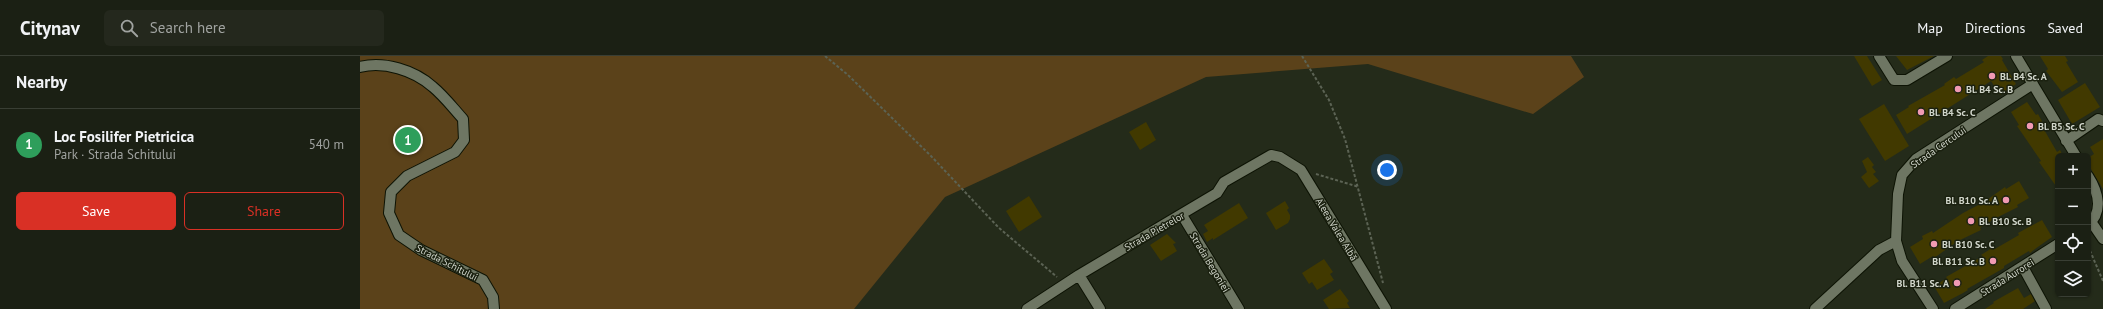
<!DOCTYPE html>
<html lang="en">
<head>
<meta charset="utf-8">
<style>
	body { margin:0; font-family:"PT Sans",sans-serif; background:#24281d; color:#f1f3f6 }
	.controls { position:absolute; right:12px; bottom:12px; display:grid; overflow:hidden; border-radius:6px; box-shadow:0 1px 3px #0004 }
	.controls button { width:36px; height:36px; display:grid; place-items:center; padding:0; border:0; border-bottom:1px solid #393e34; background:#1b2014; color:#f1f3f6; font:20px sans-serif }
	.you { position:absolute; left:1027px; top:114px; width:14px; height:14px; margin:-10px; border:3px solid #fff; border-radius:50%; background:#1a73e8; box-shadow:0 0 0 6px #1a73e833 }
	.badge { display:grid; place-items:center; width:26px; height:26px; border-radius:50%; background:#d93025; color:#fff; font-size:13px; font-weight:700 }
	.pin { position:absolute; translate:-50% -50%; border:2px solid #fff; box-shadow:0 1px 4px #0006 }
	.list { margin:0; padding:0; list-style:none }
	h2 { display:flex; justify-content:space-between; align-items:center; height:52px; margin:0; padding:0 16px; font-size:17px }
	h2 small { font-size:13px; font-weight:400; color:#a0a3a0 }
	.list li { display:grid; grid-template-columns:26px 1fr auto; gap:12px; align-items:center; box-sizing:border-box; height:72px; padding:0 16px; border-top:1px solid #393e34 }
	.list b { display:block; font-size:15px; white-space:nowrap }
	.list p { margin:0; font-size:13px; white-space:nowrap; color:#a0a3a0 }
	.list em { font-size:13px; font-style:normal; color:#a0a3a0 }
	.actions { display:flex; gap:8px; padding:12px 16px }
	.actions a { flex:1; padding:9px 0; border:1px solid #d93025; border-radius:6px; text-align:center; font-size:14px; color:#d93025 }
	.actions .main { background:#d93025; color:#fff }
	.icon { flex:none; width:22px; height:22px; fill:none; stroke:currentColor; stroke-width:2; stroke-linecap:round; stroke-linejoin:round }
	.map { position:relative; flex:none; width:1743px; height:253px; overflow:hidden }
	header { display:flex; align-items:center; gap:24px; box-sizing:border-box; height:56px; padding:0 20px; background:#1b2014; border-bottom:1px solid #393e34 }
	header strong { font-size:19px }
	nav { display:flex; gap:22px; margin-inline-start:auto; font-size:14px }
	.search { width:280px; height:36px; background:#24281d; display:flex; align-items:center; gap:10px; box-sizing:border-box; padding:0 14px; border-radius:6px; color:#a0a3a0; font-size:15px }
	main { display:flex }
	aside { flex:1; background:#1b2014 }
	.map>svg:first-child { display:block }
	.green { fill:#5b421a }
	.building { fill:#413900 }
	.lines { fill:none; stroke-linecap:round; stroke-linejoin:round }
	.minor-casing { stroke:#0d1304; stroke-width:12 }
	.path { stroke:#5c6354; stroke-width:2; stroke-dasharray:3 2; stroke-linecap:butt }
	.minor { stroke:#6e7663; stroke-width:10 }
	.poi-dot { fill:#f19ab3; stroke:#1b2110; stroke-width:1.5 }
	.labels { text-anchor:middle; stroke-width:3; stroke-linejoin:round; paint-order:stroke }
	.poi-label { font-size:10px; font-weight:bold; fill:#d1d6cb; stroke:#1b2110; text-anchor:start }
	.street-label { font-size:10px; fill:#d1d6cb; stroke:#1b2110 }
</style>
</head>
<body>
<header>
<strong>Citynav</strong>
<div class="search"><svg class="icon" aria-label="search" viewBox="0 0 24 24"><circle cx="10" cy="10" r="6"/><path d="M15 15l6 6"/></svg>Search here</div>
<nav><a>Map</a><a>Directions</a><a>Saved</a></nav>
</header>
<main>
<aside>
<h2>Nearby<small></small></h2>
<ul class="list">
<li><span class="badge" style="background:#2e9e5b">1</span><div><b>Loc Fosilifer Pietricica</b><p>Park · Strada Schitului</p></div><em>540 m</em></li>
</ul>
<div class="actions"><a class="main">Save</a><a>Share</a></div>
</aside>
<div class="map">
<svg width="1743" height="253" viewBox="0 0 1743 253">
	<rect width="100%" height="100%" fill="#242b1a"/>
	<path class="green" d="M0,0h1211l13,21 -51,37 -165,-50 -162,13 -261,120 -91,112h-494z"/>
	<path class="building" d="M1494,0h13l15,24 -10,6z
		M1536,0h38l-27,14z
		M1628,0h13l2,3 -1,1 14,24 -16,11 -9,-14 -84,53 -11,-19 13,-8 -1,-1 37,-21 -1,-1 10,-7 2,2 28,-17 -2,-2z
		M1680,0h25l3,5 -2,1 12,20 -16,10 -16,-21 2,-2z
		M1725,27l15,24 -28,17 -14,-24z
		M1667,46l9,13 2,-1 6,11 -2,1 15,26 3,-2 3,6h-5v33l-19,-27 2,-1 -24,-35 2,-1 -8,-13z
		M1524,48l25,42 -24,15 -26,-42z
		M786,66l10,18 -16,10 -11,-18z
		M1743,83v50l-15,-25v-6l6,-4 -4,-7z
		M1508,101l6,8 -2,2 4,5 -3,2 6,7 -10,7 -8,-11 6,-5 -5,-11z
		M1659,125l10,17 -12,7 1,2 -24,12 -14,9 1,2 -23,11 -24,17 -1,-2 -13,8 -10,-17 13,-8 -1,-3 10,-5 1,2 30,-20 21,-11 21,-15 1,2z
		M669,140l13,21 -23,15 -13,-21z
		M925,145l4,7 -2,2 3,5v4l-2,4 -12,7 -10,-17z
		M879,147l9,15 -35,22v-2l-6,4 -4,-8 5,-3 -4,-6z
		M1682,164l10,17 -17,12 -5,4 -1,-2 -25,15v2l-37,21 1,1 -5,3 -19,10 -10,-17 13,-8 -1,-1 37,-21 -2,-1 11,-7 1,2 26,-15 -1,-2z
		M807,178l9,9 -3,1 4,7 -16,10 -11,-16z
		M964,203l9,13 -3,2 4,6 -17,10 -5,-8 -3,2 -7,-11z
		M1658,232l6,10 7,-4 4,7 -12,8h-38l9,-6 -1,-1z
		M980,233l9,12 -2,2 3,5 -21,1 -6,-9z"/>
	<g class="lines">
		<defs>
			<path id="minor" d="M1519,0l15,24h13l40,-24
				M1656,0l60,100
				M0,11c24,-6 54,3 73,20 11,9 20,21 30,32l1,21 -9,12 -48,24 -16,16 -2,21 10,22 22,15 62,30 10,17 1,12
				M1706,85l32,-22 5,2
				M1728,120c11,17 15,36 0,49
				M822,159l57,94
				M1732,167l11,16
				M1663,211l23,42
				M719,219l21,34
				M667,253l52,-34 138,-82 7,-11 47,-27 9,2 21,13 85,139
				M1455,253l64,-59 17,-9
				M1573,253l-31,-48 -6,-20 2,-47 4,-19 14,-16 117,-75
				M1595,253l103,-65"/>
		</defs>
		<use href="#minor" class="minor-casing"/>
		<path class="path" d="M465,0l23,19 83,81 68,72 58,49
			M942,0l27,44 16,39 38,144
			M956,118l43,13
			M1728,190l15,35"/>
		<use href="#minor" class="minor"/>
	</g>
	<g class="poi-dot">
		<circle cx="1632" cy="20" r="4"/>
		<circle cx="1598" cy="33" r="4"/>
		<circle cx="1561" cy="56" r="4"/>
		<circle cx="1670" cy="70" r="4"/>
		<circle cx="1646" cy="144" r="4"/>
		<circle cx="1611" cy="165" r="4"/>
		<circle cx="1574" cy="188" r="4"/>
		<circle cx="1633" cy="205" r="4"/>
		<circle cx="1597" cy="227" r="4"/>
	</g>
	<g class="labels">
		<g class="poi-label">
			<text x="1640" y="24">Bl. B4 Sc. A</text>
			<text x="1606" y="37">Bl. B4 Sc. B</text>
			<text x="1569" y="60">Bl. B4 Sc. C</text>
			<text x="1678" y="74">Bl. B5 Sc. C</text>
			<text x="1638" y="148" text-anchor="end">Bl. B10 Sc. A</text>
			<text x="1619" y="169">Bl. B10 Sc. B</text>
			<text x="1582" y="192">Bl. B10 Sc. C</text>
			<text x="1625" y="209" text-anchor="end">Bl. B11 Sc. B</text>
			<text x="1589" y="231" text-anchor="end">Bl. B11 Sc. A</text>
		</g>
		<g class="street-label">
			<text transform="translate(1578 91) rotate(-35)" y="4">Strada Cercului</text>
			<text transform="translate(977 173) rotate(59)" y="4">Aleea Valea Albă</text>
			<text transform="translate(794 175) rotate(-30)" y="4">Strada Pietrelor</text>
			<text transform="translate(87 206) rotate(27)" y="4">Strada Schitului</text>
			<text transform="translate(850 206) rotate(59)" y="4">Strada Begoniei</text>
			<text transform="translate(1647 221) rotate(-32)" y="4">Strada Aurorei</text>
		</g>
	</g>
</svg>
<div class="controls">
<button>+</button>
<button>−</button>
<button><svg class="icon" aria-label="locate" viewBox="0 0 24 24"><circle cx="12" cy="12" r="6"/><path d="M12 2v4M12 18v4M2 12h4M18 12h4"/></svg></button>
<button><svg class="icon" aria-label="layers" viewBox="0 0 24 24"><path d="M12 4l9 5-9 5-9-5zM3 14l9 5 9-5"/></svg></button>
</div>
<div class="you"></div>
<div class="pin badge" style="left:48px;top:84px;background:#2e9e5b">1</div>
</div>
</main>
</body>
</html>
